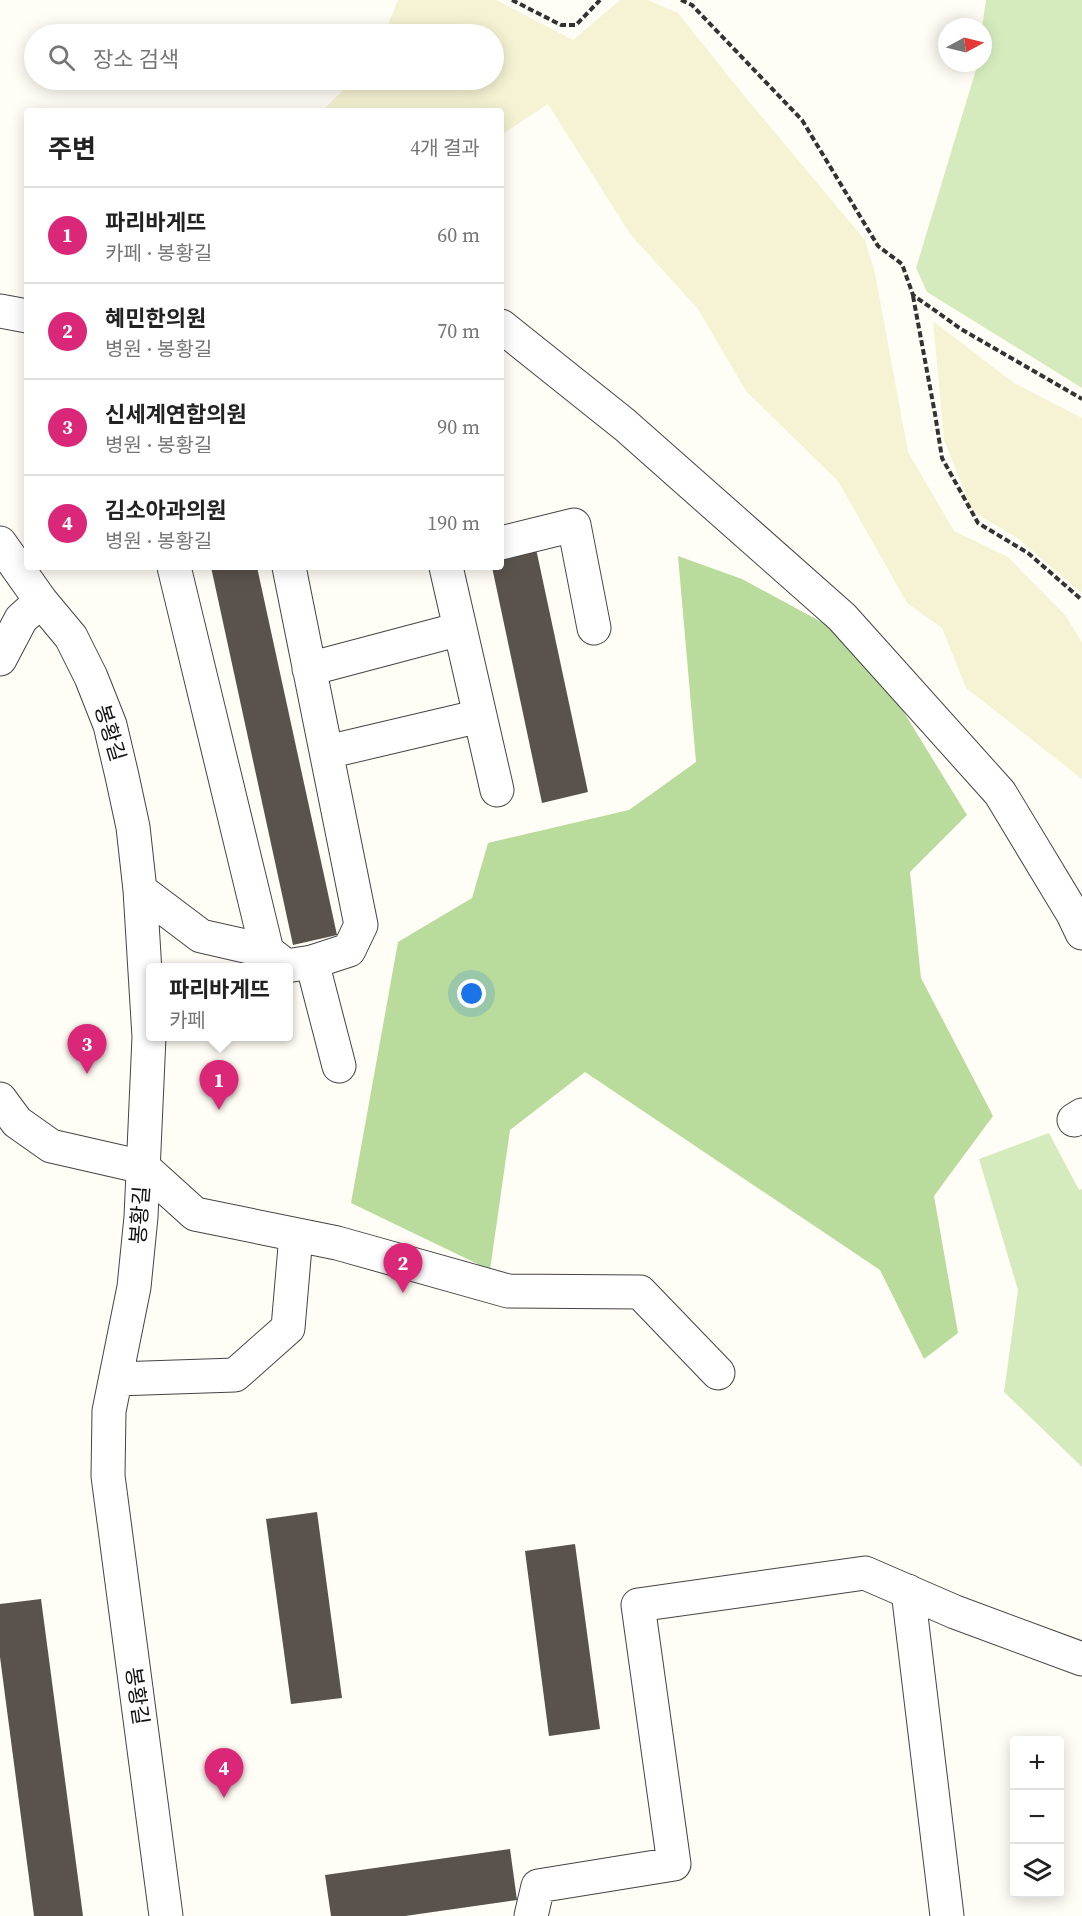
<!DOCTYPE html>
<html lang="ko">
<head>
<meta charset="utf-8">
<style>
	body { margin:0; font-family:"Source Serif 4","Noto Sans KR",serif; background:#f6f6f6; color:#222 }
	.controls { position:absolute; right:18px; bottom:18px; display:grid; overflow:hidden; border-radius:6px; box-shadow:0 3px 15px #0003 }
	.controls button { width:54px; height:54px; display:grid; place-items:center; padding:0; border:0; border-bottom:2px solid #e0e0e0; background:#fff; color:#222; font:30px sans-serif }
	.compass { position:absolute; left:938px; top:18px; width:54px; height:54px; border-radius:50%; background:#fff; box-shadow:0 3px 15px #0003; rotate:83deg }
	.you { position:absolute; left:472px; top:994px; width:21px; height:21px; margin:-15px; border:4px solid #fff; border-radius:50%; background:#1a73e8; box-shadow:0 0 0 9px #1a73e833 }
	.badge { display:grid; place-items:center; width:39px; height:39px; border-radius:50%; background:#db2777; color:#fff; font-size:20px; font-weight:700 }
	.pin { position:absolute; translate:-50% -50px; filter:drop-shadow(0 2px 3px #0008) }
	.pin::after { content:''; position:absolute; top:32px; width:21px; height:18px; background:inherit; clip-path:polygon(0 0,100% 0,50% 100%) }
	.popup { position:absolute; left:146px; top:963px; width:147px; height:78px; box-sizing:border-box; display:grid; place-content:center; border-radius:6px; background:#fff; filter:drop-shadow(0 2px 4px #0005); font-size:20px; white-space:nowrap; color:#767676 }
	.popup b { font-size:22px; color:#222 }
	.popup::after { content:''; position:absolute; left:50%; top:100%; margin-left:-12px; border:12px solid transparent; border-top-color:#fff }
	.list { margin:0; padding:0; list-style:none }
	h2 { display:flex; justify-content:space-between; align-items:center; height:78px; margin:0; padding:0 24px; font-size:26px }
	h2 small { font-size:20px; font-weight:400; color:#767676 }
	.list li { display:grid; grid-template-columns:39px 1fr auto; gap:18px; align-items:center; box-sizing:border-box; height:96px; padding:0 24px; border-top:2px solid #e0e0e0 }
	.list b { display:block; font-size:22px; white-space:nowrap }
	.list p { margin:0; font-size:20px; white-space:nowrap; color:#767676 }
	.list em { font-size:20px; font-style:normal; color:#767676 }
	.icon { flex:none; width:33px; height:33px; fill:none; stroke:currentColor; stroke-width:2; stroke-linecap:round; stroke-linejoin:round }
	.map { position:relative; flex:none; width:1082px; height:1916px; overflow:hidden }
	.search { position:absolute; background:#fff; box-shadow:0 3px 15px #0003; left:24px; top:24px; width:480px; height:66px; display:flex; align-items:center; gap:15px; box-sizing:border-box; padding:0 21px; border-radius:33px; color:#767676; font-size:22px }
	.panel { position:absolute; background:#fff; box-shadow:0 3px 15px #0003; left:24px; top:108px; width:480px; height:462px; border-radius:6px }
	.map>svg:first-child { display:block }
	.farmland { fill:#f6f3d4 }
	.green { fill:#d5ebbd }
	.forest { fill:#b9dc9c }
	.building { fill:#5a524d }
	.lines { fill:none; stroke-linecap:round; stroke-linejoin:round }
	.minor-casing { stroke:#444; stroke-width:35 }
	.path { stroke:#333; stroke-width:4; stroke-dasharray:6 3; stroke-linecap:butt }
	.minor { stroke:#fff; stroke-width:33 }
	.labels { text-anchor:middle; stroke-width:6; stroke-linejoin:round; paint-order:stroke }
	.street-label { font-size:21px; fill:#111; stroke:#fff }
</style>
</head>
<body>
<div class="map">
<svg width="1082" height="1916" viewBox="0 0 1082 1916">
	<rect width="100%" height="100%" fill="#fffdf5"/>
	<path class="farmland" d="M398,0h98l77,40 47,-40h28l30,13 68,85 119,142 10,33 33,179 46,79 54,26 58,59 16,27v136l-116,-91 -24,-60 -35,-25 -69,-122 -92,-90 -48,-82 -68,-75 -82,-130 -47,31v-24h-179l31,-31h141v-46h-110z
		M933,321l81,62 68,35v175l-66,-56 -43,-25 -29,-72z"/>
	<path class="green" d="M986,0h96v388l-155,-96 -11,-24 62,-205h5l-1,-36z
		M1049,1133l30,57 3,-1v278l-78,-75 14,-102 -39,-131z"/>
	<path class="forest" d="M678,556l64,23 120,65 105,171 -57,57 11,106 72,138 -59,80 24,137 -34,26 -44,-89 -295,-198 -75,58 -20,140 -139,-67 47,-261 74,-44 16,-55 141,-33 67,-48z"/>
	<path class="building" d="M535,544l53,248 -46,11 -50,-236h9v-16z
		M211,567h46l80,368 -44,10z
		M317,1512l25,186 -51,6 -25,-185z
		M575,1544l25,185 -51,7 -24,-185z
		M41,1599l42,317h-49l-34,-259v-53z
		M510,1849l7,51 -112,16h-74l-6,-41z"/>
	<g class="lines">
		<defs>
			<path id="minor" d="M0,311l27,5
				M501,326l124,99 217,192 158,176 73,121 9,19
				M0,543l41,58 30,36 20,40 19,48 12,51 11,51 7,63 9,147 -8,180 -7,70 -25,124 -1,65 58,440
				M501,543l73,-18 20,103
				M174,567l93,384
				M289,567l72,358 -12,25 -37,12
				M446,567l51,223
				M0,659l21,-40 20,-18
				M309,669l151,-40
				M327,752l153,-36
				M140,890l61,46 66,15 19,15 26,-4 27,104
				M0,1099l17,23 34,24 92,21 52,47 142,29 171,48 132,1 78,81
				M1074,1120l8,-5
				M116,1379l119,-4 53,-47 8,-93
				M908,1591l39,325
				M531,1916l7,-30 136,-22 -36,-259 227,-32 90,39 127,47"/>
		</defs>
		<use href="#minor" class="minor-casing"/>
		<path class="path" d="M512,0l49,25h15l24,-25
			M681,0l11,5 110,115 76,126 24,18 11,31 48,34 121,70
			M913,296l22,118 7,44 36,65 50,30 54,47"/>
		<use href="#minor" class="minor"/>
	</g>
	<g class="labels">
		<g class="street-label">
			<text transform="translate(110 733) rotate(73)" y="7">봉황길</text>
			<text transform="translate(140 1215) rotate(-86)" y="7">봉황길</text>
			<text transform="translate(137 1696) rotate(82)" y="7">봉황길</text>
		</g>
	</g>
</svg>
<div class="controls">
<button>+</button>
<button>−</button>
<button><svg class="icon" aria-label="layers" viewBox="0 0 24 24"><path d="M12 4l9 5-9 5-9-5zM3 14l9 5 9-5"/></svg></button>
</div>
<svg class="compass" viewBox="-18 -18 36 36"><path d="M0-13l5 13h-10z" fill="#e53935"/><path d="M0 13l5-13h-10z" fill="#767676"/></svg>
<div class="you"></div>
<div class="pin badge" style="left:219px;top:1110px">1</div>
<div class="popup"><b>파리바게뜨</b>카페</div>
<div class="pin badge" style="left:403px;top:1293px">2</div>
<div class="pin badge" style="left:87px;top:1074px">3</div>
<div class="pin badge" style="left:224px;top:1798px">4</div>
<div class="search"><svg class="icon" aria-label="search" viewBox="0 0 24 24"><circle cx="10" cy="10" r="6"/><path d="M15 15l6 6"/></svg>장소 검색</div>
<section class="panel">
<h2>주변<small>4개 결과</small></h2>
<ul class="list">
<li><span class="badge">1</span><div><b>파리바게뜨</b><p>카페 · 봉황길</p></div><em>60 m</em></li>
<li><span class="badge">2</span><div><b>혜민한의원</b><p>병원 · 봉황길</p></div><em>70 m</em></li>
<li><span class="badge">3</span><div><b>신세계연합의원</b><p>병원 · 봉황길</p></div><em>90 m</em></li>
<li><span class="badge">4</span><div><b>김소아과의원</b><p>병원 · 봉황길</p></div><em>190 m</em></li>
</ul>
</section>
</div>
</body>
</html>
